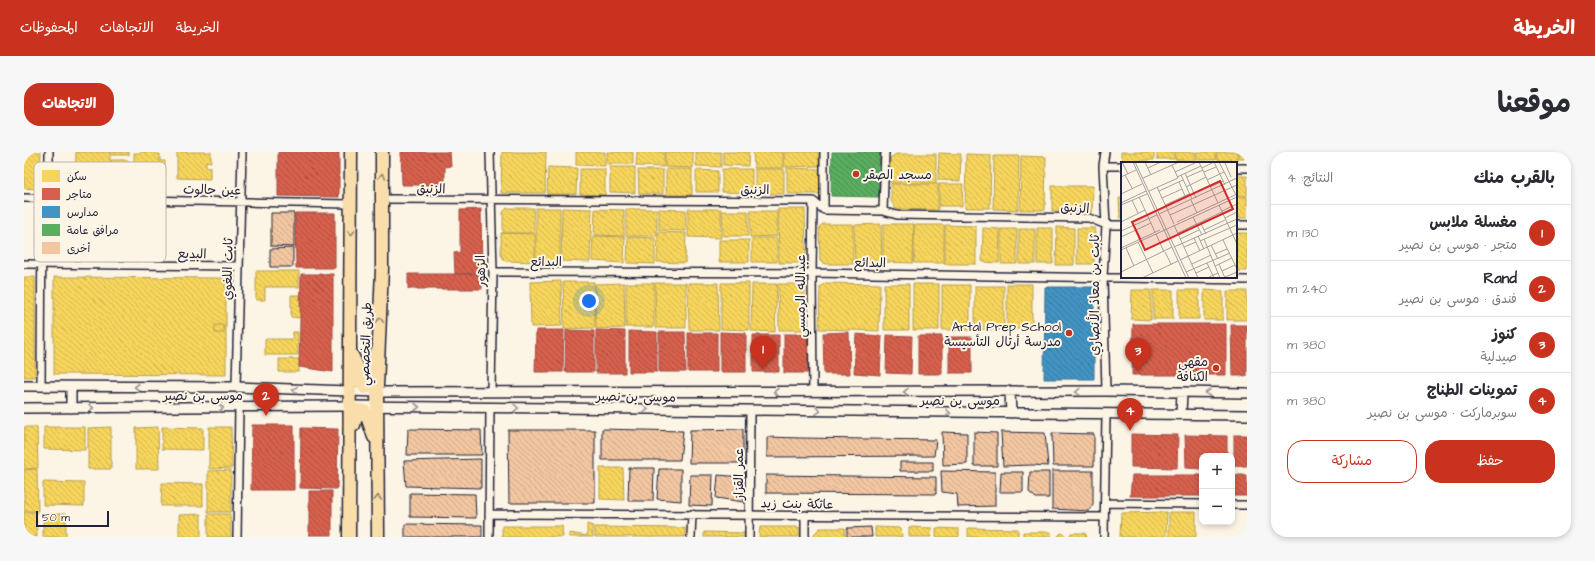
<!DOCTYPE html>
<html lang="ar">
<head>
<meta charset="utf-8">
<style>
	body { margin:0; font-family:"Architects Daughter","Playpen Sans Arabic",sans-serif; background:#f7f7f7; color:#2b2b33; direction:rtl }
	.controls { position:absolute; right:12px; bottom:12px; display:grid; overflow:hidden; border-radius:8px; box-shadow:0 2px 6px #0003 }
	.controls button { width:36px; height:36px; display:grid; place-items:center; padding:0; border:0; border-bottom:1px solid #e1e1e2; background:#fff; color:#2b2b33; font:20px sans-serif }
	.scale { position:absolute; left:12px; bottom:10px; width:73px; box-sizing:border-box; padding-left:4px; border:2px solid #22223b; border-top:0; font-size:11px; line-height:14px; white-space:nowrap; color:#22223b; -webkit-text-stroke:3px #fcf5e5; paint-order:stroke }
	.you { position:absolute; left:565px; top:149px; width:14px; height:14px; margin:-10px; border:3px solid #fff; border-radius:50%; background:#1a73e8; box-shadow:0 0 0 6px #1a73e833 }
	.badge { display:grid; place-items:center; width:26px; height:26px; border-radius:50%; background:#c8321e; color:#fff; font-size:13px; font-weight:700 }
	.pin { position:absolute; translate:-50% -33px; filter:drop-shadow(0 1px 2px #0008) }
	.pin::after { content:''; position:absolute; top:21px; width:14px; height:12px; background:inherit; clip-path:polygon(0 0,100% 0,50% 100%) }
	.list { margin:0; padding:0; list-style:none }
	h2 { display:flex; justify-content:space-between; align-items:center; height:52px; margin:0; padding:0 16px; font-size:17px }
	h2 small { font-size:13px; font-weight:400; color:#7c7c81 }
	.list li { display:grid; grid-template-columns:26px 1fr auto; gap:12px; align-items:center; box-sizing:border-box; height:56px; padding:0 16px; border-top:1px solid #e1e1e2 }
	.list b { display:block; font-size:15px; white-space:nowrap }
	.list p { margin:0; font-size:13px; white-space:nowrap; color:#7c7c81 }
	.list em { font-size:13px; font-style:normal; color:#7c7c81 }
	.actions { display:flex; gap:8px; padding:12px 16px }
	.actions a { flex:1; padding:9px 0; border:1px solid #c8321e; border-radius:16px; text-align:center; font-size:14px; color:#c8321e }
	.actions .main { background:#c8321e; color:#fff }
	.map { position:relative; flex:none; width:1223px; height:385px; overflow:hidden; direction:ltr; border-radius:16px }
	header { display:flex; align-items:center; gap:24px; box-sizing:border-box; height:56px; padding:0 20px; background:#c8321e; color:#fff }
	header strong { font-size:19px }
	nav { display:flex; gap:22px; margin-inline-start:auto; font-size:14px }
	.intro { display:flex; align-items:center; justify-content:space-between; box-sizing:border-box; height:96px; padding:0 24px }
	h1 { margin:0; font-size:28px }
	.button { padding:10px 18px; border-radius:16px; background:#c8321e; color:#fff; font-size:14px; font-weight:700 }
	main { display:flex; gap:24px; padding:0 24px }
	aside { flex:1; background:#fff; border-radius:16px; box-shadow:0 2px 6px #0003 }
	.map>svg:first-child { display:block }
	.homes { fill:url(#homes-back-hatch); stroke:#b69f52 }
	.shops { fill:url(#shops-back-hatch); stroke:#a04d48 }
	.schools { fill:url(#schools-back-hatch); stroke:#39719a }
	.public { fill:url(#public-back-hatch); stroke:#498456 }
	.building { fill:url(#building-back-hatch); stroke:#22223b }
	.lines { fill:none; stroke-linecap:round; stroke-linejoin:round }
	.minor-casing { stroke:#22223b; stroke-width:10 }
	.tertiary-casing { stroke:#22223b; stroke-width:12 }
	.primary-casing { stroke:#22223b; stroke-width:15 }
	.minor { stroke:#fcf5e5; stroke-width:7 }
	.tertiary { stroke:#fcf5e5; stroke-width:9 }
	.primary { stroke:#f9deab; stroke-width:12 }
	.oneway { stroke:#8e8073 }
	.oneway2 { stroke:#9a9698 }
	.poi-dot { fill:#c8321e; stroke:#fcf5e5; stroke-width:1.5 }
	.labels { text-anchor:middle; stroke-width:4; stroke-linejoin:round; paint-order:stroke }
	.poi-label { font-size:13px; fill:#22223b; stroke:#fcf5e5; text-anchor:end }
	.street-label { font-size:13px; fill:#22223b; stroke:#fcf5e5 }
	.inset-road { fill:none; stroke:#a5a1a1; stroke-width:1 }
	.view { fill:#d62828; fill-opacity:0.15; stroke:#d62828; stroke-width:2 }
	.inset-edge { fill:none; stroke:#22223b; stroke-width:2 }
	.key { fill:#fcf5e5; stroke:#bbb6b2; stroke-width:1 }
	.key-label { font-size:11px; fill:#22223b }
</style>
</head>
<body>
<header>
<strong>الخريطة</strong>
<nav><a>الخريطة</a><a>الاتجاهات</a><a>المحفوظات</a></nav>
</header>
<div class="intro"><h1>موقعنا</h1><a class="button">الاتجاهات</a></div>
<main>
<aside>
<h2>بالقرب منك<small>النتائج: 4</small></h2>
<ul class="list">
<li><span class="badge">1</span><div><b>مغسلة ملابس</b><p>متجر · موسى بن نصير</p></div><em>130 m</em></li>
<li><span class="badge">2</span><div><b>Rand</b><p>فندق · موسى بن نصير</p></div><em>240 m</em></li>
<li><span class="badge">3</span><div><b>كنوز</b><p>صيدلية</p></div><em>380 m</em></li>
<li><span class="badge">4</span><div><b>تموينات الطناج</b><p>سوبرماركت · موسى بن نصير</p></div><em>380 m</em></li>
</ul>
<div class="actions"><a class="main">حفظ</a><a>مشاركة</a></div>
</aside>
<div class="map">
<svg width="1223" height="385" viewBox="0 0 1223 385">
	<defs>
		<pattern id="homes-back-hatch" width="6" height="6" patternUnits="userSpaceOnUse"><rect width="6" height="6" fill="#f6d55c"/><path d="M-1 5l2 2M0 0l6 6M5-1l2 2" fill="none" stroke="#d3b751"/></pattern>
		<pattern id="shops-back-hatch" width="6" height="6" patternUnits="userSpaceOnUse"><rect width="6" height="6" fill="#d6604d"/><path d="M-1 5l2 2M0 0l6 6M5-1l2 2" fill="none" stroke="#ad4f41"/></pattern>
		<pattern id="schools-back-hatch" width="6" height="6" patternUnits="userSpaceOnUse"><rect width="6" height="6" fill="#4393c3"/><path d="M-1 5l2 2M0 0l6 6M5-1l2 2" fill="none" stroke="#3878a0"/></pattern>
		<pattern id="public-back-hatch" width="6" height="6" patternUnits="userSpaceOnUse"><rect width="6" height="6" fill="#5aae61"/><path d="M-1 5l2 2M0 0l6 6M5-1l2 2" fill="none" stroke="#4a8d51"/></pattern>
		<pattern id="building-back-hatch" width="6" height="6" patternUnits="userSpaceOnUse"><rect width="6" height="6" fill="#f2c6a1"/><path d="M-1 5l2 2M0 0l6 6M5-1l2 2" fill="none" stroke="#cfaa8c"/></pattern>
	</defs>
	<rect width="100%" height="100%" fill="#fcf5e5"/>
	<filter id="ink" filterUnits="userSpaceOnUse"><feTurbulence type="fractalNoise" baseFrequency=".025" numOctaves="2"/><feDisplacementMap in="SourceGraphic" scale="8" xChannelSelector="R" yChannelSelector="G"/><feConvolveMatrix kernelMatrix="1 2 1 2 8 2 1 2 1" color-interpolation-filters="sRGB"/></filter>
	<g filter="url(#ink)">
		<path class="homes" d="M0,0h17l-1,31 -5,6 -11,-1z
			M52,0h34v26l-35,-1z
			M87,0h18v3h-18z
			M116,0h15v2h5v7h5v16h-5v5l-9,1v4h-7v-6h-5v-7h-5v-21h6z
			M153,0h34v10l-5,-1v6h4v12l-33,-1z
			M478,0h44l-1,41h-44z
			M552,0h29v14l-29,-1z
			M583,0h26v12h-26z
			M613,0h27v15l-28,-1z
			M641,0h28v16l-28,-1z
			M672,0h25v15l-25,-1z
			M699,0h26l-1,14 -25,-1z
			M729,0h30v16h-29z
			M760,0h34l1,14 -35,1z
			M1097,0h33v8l-29,1 -4,-4z
			M1133,0h17v7h-17z
			M1151,0h20v8h-20z
			M1172,0h20v8h-19z
			M1193,0h20v8h-20z
			M1214,0h9v6h-9z
			M915,1l22,1 -1,27 -22,-1z
			M872,2h40v29h-46v-25z
			M942,2l25,1 -1,53h-25z
			M970,4h25l-1,54 -25,-1z
			M997,4l25,1 -1,53h-25z
			M87,8h17v20h-17z
			M524,15l29,1 -1,26h-29z
			M586,15h25v26l-25,-1z
			M763,16l33,1v25h-33z
			M556,17h25v26l-25,-1z
			M642,17h26v26h-26z
			M698,17h30v24l-30,-1z
			M731,17h29v25h-29z
			M614,18h25v24h-24z
			M672,18l22,1v21h-22z
			M1212,24h11v20h-11z
			M867,32h47v26l-42,-1 -5,-8z
			M915,32h24l-1,22h-23z
			M1028,34h41l-1,26 -40,-1z
			M1212,45h11v21h-11z
			M1095,46h3v20h-2z
			M483,56h27v25h-31v-21z
			M512,56h24v56h-24z
			M538,56l30,1 -2,53 -29,-1z
			M571,57l29,1v26l-30,-1z
			M602,57h31v27h-31z
			M635,57l27,1v21l-27,-1z
			M664,57h33v29l-33,-1z
			M754,57h27l1,54h-27z
			M698,59h26v25h-25z
			M726,59h27v25l-27,1z
			M799,72h30v40h-28l-5,-4 -1,-33z
			M857,72l1,40h-27l-1,-39z
			M859,72h31l-1,39 -30,-1z
			M890,73h30v38h-30z
			M921,73l31,1v38h-31z
			M1033,75l17,1v37h-18z
			M959,76l17,1 -1,34 -17,-1z
			M1013,76h16v36h-16z
			M1053,76h18l-1,36h-17z
			M977,77h16v35h-16z
			M995,77h16v35h-16z
			M634,80l28,1 -1,30 -28,-1z
			M477,81l34,1v28l-30,-1 -4,-6z
			M1212,81h11v38h-11z
			M569,84l32,1 -1,26 -32,-2z
			M604,85l27,1v26l-28,-1z
			M728,86h25v24h-25z
			M695,88h30v22h-30z
			M232,119h43v16h-34v13h-9z
			M0,125h11v100h-11z
			M30,125l172,1v97l-172,-1z
			M537,129l1,45 -31,1 -1,-45z
			M539,130h31l1,46 -31,1z
			M600,131l1,45 -29,1 -1,-45z
			M602,131h28v44h-28z
			M631,131h31v45h-30z
			M664,131h30l1,47h-30z
			M697,131h28v47l-28,-1z
			M801,131l55,1 -1,47 -60,-2 1,-42z
			M728,132h25l-2,48 -24,-1z
			M754,132h27v46h-26z
			M860,132h25v46h-25z
			M889,132h26v46h-26z
			M983,132h25v45h-25z
			M918,133h28v45h-28z
			M951,134h29v44l-29,-1z
			M1108,138h19v30l-20,-1z
			M1129,138h20v29h-20z
			M1155,138h20v29h-20z
			M1180,138l19,1v29h-19z
			M1203,139h20v29h-20z
			M267,143h9v23l-9,-1z
			M191,173h9v8h-9z
			M269,180h5v23h-33v-16h27z
			M255,207h20v13h-20z
			M0,275h13l1,41 -14,1z
			M20,275h41v23l-41,-1z
			M87,275v42h-23v-41z
			M134,275l1,42h-23v-41z
			M138,275l41,1v22l-41,-1z
			M185,275h22l1,41 -23,1z
			M576,316h23l1,32 -24,-1z
			M13,317l1,42h-14v-41z
			M207,318v42h-23v-41z
			M19,330l41,1v23l-41,-1z
			M138,331l41,1v22h-42z
			M0,360h12l1,25h-13z
			M1143,360l-1,25h-46l1,-24z
			M1145,360h27v25h-27z
			M19,362h23v23h-23z
			M177,362v23h-22v-22z
			M184,362h22l1,23h-23z
			M563,372l6,2v11h-24v-4l18,3z
			M478,374h60l1,11h-61z
			M571,375l90,1v9h-90z
			M736,375h39v10h-40z
			M851,375l26,1 1,9h-27z
			M885,375l23,1 -1,9h-22z
			M796,376h25v9h-31v-3z
			M912,376l23,1v8h-23z
			M944,376l50,1v8h-50z
			M680,380l41,1v4h-41z
			M999,380h28v5h-28z
			M1037,381l3,1 1,2 4,1 2,-4h14l2,4h-30z"/>
		<path class="shops" d="M254,0h61v45l-61,-1z
			M377,0h49l1,14 -6,1v18h-43z
			M457,57l1,64 -27,1 -1,-21 6,-1v-42z
			M271,61h40v55h-39z
			M277,122h32v98l-34,-5z
			M384,122h74v15h-74z
			M1109,172h93v51h-94z
			M1207,173h16v51h-15z
			M512,178h28l-1,42h-28z
			M542,178l28,1v41h-29z
			M572,178l29,1v42h-29z
			M605,179l28,1v40h-28z
			M635,180h26l1,40h-27z
			M696,180l26,1v39h-26z
			M825,180l1,42h-26l-1,-41z
			M664,181h29v39h-29z
			M760,182h26l-1,39h-25z
			M832,182l26,2 -2,39 -26,-2z
			M729,183h26v37h-26z
			M863,183l25,1 -1,38 -25,-1z
			M894,184h24v38h-24z
			M925,185h23v36h-23z
			M228,273h42v65h-43z
			M277,276l37,1 -1,60 -37,-1z
			M1107,282l47,1 -1,33 -46,-1z
			M1161,283l42,1v20h-25v13l-16,-1z
			M1210,283h13v31h-13z
			M1108,323h70v21h-72z
			M1208,323h15v21h-15z
			M285,339h23v44h-23z"/>
		<path class="schools" d="M1021,135h49v92h-50z"/>
		<path class="public" d="M808,0h48l-1,45 -48,-1z"/>
		<path class="building" d="M247,61h23v34l-23,-1z
			M269,96v19h-23v-18z
			M384,277l73,1 1,25h-75z
			M578,277l81,2 -3,29h-78z
			M719,277v34h-54l1,-33z
			M484,278h87v73h-86z
			M918,280l25,1v31l-24,1z
			M950,280l23,1v33h-23z
			M977,280l44,1 3,33 -16,-1 -29,1z
			M1028,281l42,1v32h-41z
			M743,285l34,1 135,2 -2,16 -167,1z
			M457,307v29l-75,-2 -2,-25z
			M876,310h33v9h-33z
			M605,316h25l-1,33h-25z
			M635,317h22v32l-24,-2z
			M917,319l54,1v34l-37,1 -1,-13 -15,-2z
			M1028,319h41v34l-4,6 -37,-2z
			M977,320h22v20h-23z
			M1006,320h19v26h-13l-7,-6z
			M666,323h23l-1,31 -23,-1z
			M694,323l25,2 1,25 -28,-4z
			M742,323l170,2v17l-170,-1z
			M386,341l65,1 1,24 -66,-1z
			M381,372l77,1v12h-77z
			M847,375l1,10h-25v-9z"/>
		<g class="lines">
			<defs>
				<path id="minor" d="M466,0l3,120 -2,119
					M800,0v58
					M1081,0l-2,14 3,59 -3,52 3,114
					M1079,14h19
					M1212,16h11
					M0,46l327,6
					M25,46v-46
					M358,47l431,2 11,9 59,1 14,4 192,3 17,7h16
					M859,59l2,-59
					M1212,73h11
					M0,112l215,2
					M469,120l319,1 435,7
					M17,234l1,-188
					M212,235l6,-235
					M789,240l-1,-119 1,-72
					M1081,351l97,1
					M1208,353h15
					M465,362l615,3
					M781,363v22
					M213,385l2,-130
					M465,385l1,-130
					M667,385l1,-23
					M725,385l1,-126
					M1080,385l2,-122"/>
				<path id="tertiary" d="M0,234l212,1 141,5 729,-1 141,2
					M986,240l1,21
					M0,256l326,-2 897,9
					M47,256v-21
					M1157,262l1,-21"/>
				<path id="primary" d="M327,201l9,19 1,11 4,5 3,-2 1,-15 7,-18
					M330,273l4,-15 7,1 9,26
					M325,385l2,-385
					M354,385l-1,-150 5,-118v-117"/>
			</defs>
			<use href="#minor" class="minor-casing"/>
			<use href="#tertiary" class="tertiary-casing"/>
			<use href="#primary" class="primary-casing"/>
			<use href="#minor" class="minor"/>
			<use href="#tertiary" class="tertiary"/>
			<use href="#primary" class="primary"/>
		</g>
		<defs><path id="oneway-chevron" d="M-2-3.5L2.5 0L-2 3.5" fill="none" stroke-width="1.6" stroke-linecap="round" stroke-linejoin="round"/></defs>
		<g class="oneway">
			<use href="#oneway-chevron" transform="translate(358 24) rotate(-90)"/>
			<use href="#oneway-chevron" transform="translate(327 81) rotate(90)"/>
			<use href="#oneway-chevron" transform="translate(356 168) rotate(-88)"/>
			<use href="#oneway-chevron" transform="translate(354 346) rotate(-90)"/>
		</g>
		<g class="oneway2">
			<use href="#oneway-chevron" transform="translate(113 235) rotate(180)"/>
			<use href="#oneway-chevron" transform="translate(271 238) rotate(-177)"/>
			<use href="#oneway-chevron" transform="translate(752 240) rotate(-180)"/>
			<use href="#oneway-chevron" transform="translate(882 240) rotate(-180)"/>
			<use href="#oneway-chevron" transform="translate(1054 240) rotate(179)"/>
			<use href="#oneway-chevron" transform="translate(1184 241) rotate(-180)"/>
			<use href="#oneway-chevron" transform="translate(393 255)"/>
			<use href="#oneway-chevron" transform="translate(67 256)"/>
			<use href="#oneway-chevron" transform="translate(197 256)"/>
			<use href="#oneway-chevron" transform="translate(492 256) rotate(1)"/>
			<use href="#oneway-chevron" transform="translate(622 257) rotate(1)"/>
			<use href="#oneway-chevron" transform="translate(794 259) rotate(1)"/>
			<use href="#oneway-chevron" transform="translate(924 261) rotate(1)"/>
		</g>
	</g>
	<g class="poi-dot">
		<circle cx="832" cy="22" r="4"/>
		<circle cx="1045" cy="181" r="4"/>
		<circle cx="1192" cy="216" r="4"/>
	</g>
	<g class="labels">
		<g class="poi-label">
			<text x="840" y="27" text-anchor="start">مسجد الصقر</text>
			<text x="1037" y="179">Artal Prep School<tspan x="1037" dy="15">مدرسة أرتال التأسيسة</tspan></text>
			<text x="1184" y="214">مقهى<tspan x="1184" dy="15">الكنافة</tspan></text>
		</g>
		<g class="street-label">
			<text transform="translate(407 36) rotate(1)" y="5">الزنبق</text>
			<text transform="translate(188 37) rotate(1)" y="5">عين جالوت</text>
			<text x="731" y="42">الزنبق</text>
			<text transform="translate(1051 55) rotate(4)" y="5">الزنبق</text>
			<text transform="translate(168 101) rotate(1)" y="5">البديع</text>
			<text x="522" y="114">البدائع</text>
			<text transform="translate(846 110) rotate(1)" y="5">البدائع</text>
			<text transform="translate(203 117) rotate(-89)" y="5">ثابت اللغوي</text>
			<text transform="translate(456 119) rotate(-91)" y="5">الزهور</text>
			<text transform="translate(1070 143) rotate(-90)" y="5">ثابت بن معاذ الأنصاري</text>
			<text transform="translate(776 144) rotate(-90)" y="5">عبدالله الرميسي</text>
			<text transform="translate(341 192) rotate(-88)" y="5">طريق التخصصي</text>
			<text x="179" y="248">موسى بن نصير</text>
			<text transform="translate(612 244) rotate(1)" y="5">موسى بن نصير</text>
			<text x="936" y="253">موسى بن نصير</text>
			<text transform="translate(714 322) rotate(-90)" y="5">عمر القزاز</text>
			<text transform="translate(773 351) rotate(1)" y="5">عاتكة بنت زيد</text>
		</g>
	</g>
	<g transform="translate(1097 10)">
		<rect width="116" height="116" fill="#fcf5e5"/>
		<path class="inset-road" d="M1,0l6,12M12,0l53,116M14,0l54,116M24,0l6,13M78,0l19,41M93,0l11,23M98,0l17,33M104,1l6,14M27,6l13,-6M81,6l12,-6M54,10l22,-10M83,10l12,-5M64,11l11,25M4,13l7,13M60,13l11,24M0,15l15,-7M56,15l24,-11M66,15l16,-7M22,16l36,-16M86,18l17,-8M58,20l6,14M36,25l17,37M65,25l20,-10M89,25l13,-6M28,29l29,-13 -6,-13M38,29l24,-11M73,31l16,-7M0,32l21,-10M18,35l16,35M41,36l20,-9M11,38l6,13M70,38l6,13M0,41l25,-12M0,43l26,-11M44,43l24,-11M98,43l18,39M101,49l15,-7M38,52l78,-36M49,53l67,-30M72,55l9,18M104,56l12,-6M0,60l24,-12M56,60l60,-28M79,60l6,12M13,63l7,14M53,63l24,53M83,68l21,-10M0,69l36,-16M57,71l44,-21M35,72l8,18M77,74l6,13M0,75l30,-14M73,76l6,13M59,77l19,-9M83,77l16,39M102,78l14,29M79,79l37,-16M17,80l15,31M90,83l7,14M53,85l63,-28M63,85l12,-5M0,86l39,-18M5,86l8,18M0,88l116,-53M44,90l6,12M94,92l12,-5M59,98l57,-27M86,101l7,15M71,102l19,-9M98,102l6,14M94,104l17,-8M101,109l13,-6M0,110l51,-25M65,110l44,-19M75,111l13,-6M104,115l12,-5M21,116l36,-17M86,116l11,-5"/>
		<path class="view" d="M99,19l13,28 -88,41 -13,-28z"/>
		<rect width="116" height="116" class="inset-edge"/>
	</g>
	<rect x="10" y="10" width="132" height="100" rx="6" class="key"/>
	<rect x="18" y="18" width="18" height="12" fill="#f6d55c"/>
	<rect x="18" y="36" width="18" height="12" fill="#d6604d"/>
	<rect x="18" y="54" width="18" height="12" fill="#4393c3"/>
	<rect x="18" y="72" width="18" height="12" fill="#5aae61"/>
	<rect x="18" y="90" width="18" height="12" fill="#f2c6a1"/>
	<g class="key-label">
		<text x="43" y="28">سكن</text>
		<text x="43" y="46">متاجر</text>
		<text x="43" y="64">مدارس</text>
		<text x="43" y="82">مرافق عامة</text>
		<text x="43" y="100">أخرى</text>
	</g>
</svg>
<div class="controls">
<button>+</button>
<button>−</button>
</div>
<div class="scale">50 m</div>
<div class="you"></div>
<div class="pin badge" style="left:739px;top:217px">1</div>
<div class="pin badge" style="left:242px;top:264px">2</div>
<div class="pin badge" style="left:1114px;top:219px">3</div>
<div class="pin badge" style="left:1106px;top:279px">4</div>
</div>
</main>
</body>
</html>
